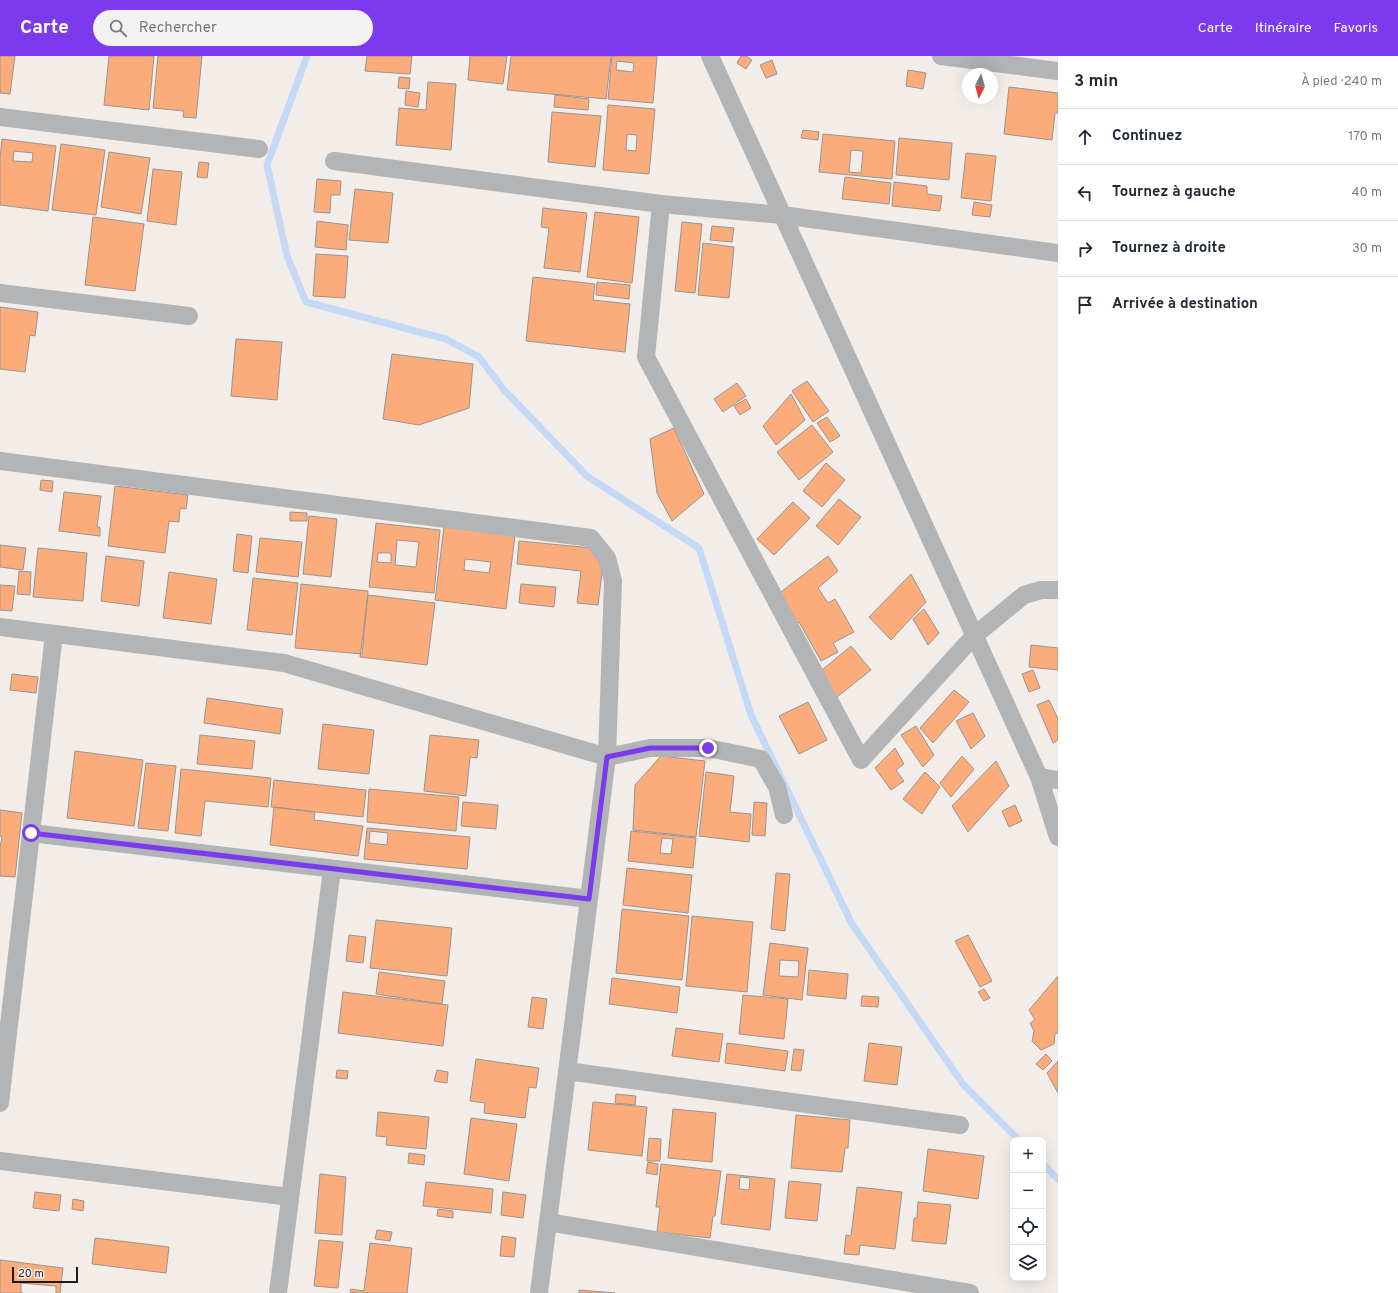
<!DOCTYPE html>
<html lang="fr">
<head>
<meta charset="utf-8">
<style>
	body { margin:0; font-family:Overpass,sans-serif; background:#f2f2f3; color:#1f2937 }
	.controls { position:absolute; right:12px; bottom:12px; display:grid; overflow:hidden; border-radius:8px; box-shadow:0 4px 16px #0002 }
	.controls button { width:36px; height:36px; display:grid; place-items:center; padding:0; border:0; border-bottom:1px solid #e0e1e3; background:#fff; color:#1f2937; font:20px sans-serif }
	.compass { position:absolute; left:962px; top:12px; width:36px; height:36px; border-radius:50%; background:#fff; box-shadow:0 4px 16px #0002; rotate:185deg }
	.scale { position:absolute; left:12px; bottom:10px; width:66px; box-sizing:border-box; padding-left:4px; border:2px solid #1d1b1a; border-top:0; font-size:11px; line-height:14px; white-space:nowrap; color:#1d1b1a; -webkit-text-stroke:3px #f3ede9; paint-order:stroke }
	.stop { position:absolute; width:12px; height:12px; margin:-9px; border:3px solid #7c3aed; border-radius:50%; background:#fff }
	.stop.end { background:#7c3aed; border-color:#fff; box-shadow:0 1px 4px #0008 }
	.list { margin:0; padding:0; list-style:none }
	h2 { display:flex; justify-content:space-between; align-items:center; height:52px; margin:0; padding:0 16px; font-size:17px }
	h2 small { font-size:13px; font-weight:400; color:#747a83 }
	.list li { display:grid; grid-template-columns:26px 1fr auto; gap:12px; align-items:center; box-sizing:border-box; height:56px; padding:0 16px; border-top:1px solid #e0e1e3 }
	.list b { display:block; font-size:15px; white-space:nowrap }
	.list em { font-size:13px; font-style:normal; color:#747a83 }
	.icon { flex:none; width:22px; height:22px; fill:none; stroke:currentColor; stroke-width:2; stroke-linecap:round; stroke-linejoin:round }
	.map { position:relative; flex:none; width:1058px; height:1237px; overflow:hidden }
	header { display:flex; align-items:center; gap:24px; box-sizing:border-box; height:56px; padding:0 20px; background:#7c3aed; color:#fff }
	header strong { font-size:19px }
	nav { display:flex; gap:22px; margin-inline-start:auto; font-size:14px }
	.search { width:280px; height:36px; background:#f2f2f3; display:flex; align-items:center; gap:10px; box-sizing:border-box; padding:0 14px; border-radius:22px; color:#747a83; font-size:15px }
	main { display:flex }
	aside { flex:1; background:#fff }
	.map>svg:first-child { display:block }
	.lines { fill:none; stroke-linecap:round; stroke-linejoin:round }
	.stream { stroke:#c4d9f5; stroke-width:7 }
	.building { fill:#fcac7a; stroke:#9a9491; fill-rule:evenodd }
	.street { stroke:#b2b4b6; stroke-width:18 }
	.route { stroke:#7c3aed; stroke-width:5 }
</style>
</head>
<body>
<header>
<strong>Carte</strong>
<div class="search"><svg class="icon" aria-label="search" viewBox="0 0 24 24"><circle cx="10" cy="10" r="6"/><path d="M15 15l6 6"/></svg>Rechercher</div>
<nav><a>Carte</a><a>Itinéraire</a><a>Favoris</a></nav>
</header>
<main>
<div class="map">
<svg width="1058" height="1237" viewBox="0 0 1058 1237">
	<rect width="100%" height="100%" fill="#f3ede9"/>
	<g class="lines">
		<path class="stream" d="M307,0l-40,109 20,91 19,46 140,37 33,18 25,33 84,87 111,71 52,167 101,209 111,160 56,56
			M1043,1108l15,15"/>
	</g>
	<path class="building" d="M0,0h15l-5,38 -10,-1z
		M109,0h45l-5,54 -45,-5z
		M158,0h44l-6,62 -13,-1 1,-6 -31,-3z
		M367,0h45l-2,18 -45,-3z
		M470,0h37l-4,28 -35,-4z
		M511,0h100l-5,43 -99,-9z
		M612,0h45l-4,47 -45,-4zM617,5l17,2 -1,9 -17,-2z
		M741,0h5l6,4 -6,9 -9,-6z
		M772,4l5,14 -11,4 -6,-13z
		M908,14l18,3 -3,16 -17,-3z
		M399,21l11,1 -1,11 -11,-1z
		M428,26l28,2 -5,66 -55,-5 3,-37 27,2z
		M1009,31l49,6v20h-3l-3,27 -48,-6z
		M406,35l14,2 -2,14 -13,-2z
		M555,39l34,4 -1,11 -34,-3z
		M608,49l47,4 -6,65 -46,-4zM627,78l10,1 -1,16 -10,-1z
		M552,56l49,4 -6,51 -47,-5z
		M803,74l16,2 -1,8 -17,-2z
		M823,78l72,7 -3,38 -73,-7zM851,94l12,1 -2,22 -12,-1z
		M899,82l53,5 -3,37 -53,-5z
		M2,83l54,7 -8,65 -48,-6v-47zM14,95l19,2 -1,9 -19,-1z
		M61,88l44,6 -9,65 -44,-5z
		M109,96l41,6 -9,56 -40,-7z
		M966,97l30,3 -5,45 -30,-3z
		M199,106l10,1 -2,15 -10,-1z
		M153,113l29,3 -6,53 -29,-4z
		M845,121l46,6 -2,21 -47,-5z
		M317,123l24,2 -1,14h-9l-1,18 -16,-1z
		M894,126l33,4v8l15,2 -2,15 -48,-5z
		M355,133l38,4 -5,50 -39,-3z
		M974,146l18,3 -2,12 -18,-2z
		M543,152l44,5 -7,59 -36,-4 5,-40 -8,-1z
		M595,156l44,5 -7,66 -45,-6z
		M93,161l51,7 -9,67 -50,-6z
		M317,165l31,4 -2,25 -31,-3z
		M682,166l20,2 -7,69 -20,-2z
		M712,170l22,2 -2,14 -22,-2z
		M703,187l31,4 -5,51 -31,-3z
		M316,198l32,2 -3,42 -32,-2z
		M533,221l62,7 -2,16 37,4 -5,48 -99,-11z
		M597,226l33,3 -1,14 -33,-4z
		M0,251l38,5 -3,24 -5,-1 -5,37 -25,-3z
		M236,283l46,3 -5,58 -46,-4z
		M392,298l81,10 -4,44 -50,17 -36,-6z
		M807,325l22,30 -16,11 -21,-31z
		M737,327l9,13 -23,16 -9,-13z
		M791,338l14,26 -29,25 -13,-19z
		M746,343l5,9 -11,7 -6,-9z
		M827,361l13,19 -10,6 -13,-19z
		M812,369l21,27 -34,28 -22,-28z
		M674,372l30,66 -32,27 -15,-28 -7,-54z
		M826,407l19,17 -23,27 -19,-16z
		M41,424l12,1 -1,11 -12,-2z
		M115,430l73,9 -2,14 -6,-1 -1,14 -10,-1 -4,32 -57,-7z
		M64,436l37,4 -4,31h3v9l-41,-5z
		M839,443l22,18 -23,28 -22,-19z
		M793,446l17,16 -36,37 -17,-16z
		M290,456l17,1v8h-17z
		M309,460l28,3 -6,58 -28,-3z
		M376,467l64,7 -6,63 -65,-6zM397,484l22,2 -3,25 -21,-2zM378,497h13v10l-14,-1z
		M444,471l71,8 -9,74 -71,-9zM465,503l26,3 -2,11 -25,-3z
		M237,478l15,2 -4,37 -15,-2z
		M260,482l42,4 -4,35 -42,-5z
		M519,485l73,7 7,11 3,14 -4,32 -21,-2 4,-32 -64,-7z
		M0,489l26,3 -3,22 -23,-3z
		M38,492l49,5 -4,48 -50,-4z
		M106,500l38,5 -5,45 -38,-5z
		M828,500l10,15 -20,17 10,15 7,-4 19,33 -21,11 5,9 -17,9 -22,-39 -4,2 -18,-29z
		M19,515l12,1 -1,23 -13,-1z
		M169,516l48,7 -6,45 -48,-6z
		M911,518l15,28 -35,38 -22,-23z
		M253,522l45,5 -6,52 -45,-5z
		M301,528l67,7 -6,63 -67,-6z
		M521,528l35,3 -2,20 -35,-4z
		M0,529l15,1 -3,25 -12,-1z
		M368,539l67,8 -8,62 -67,-8z
		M924,553l15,24 -11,12 -15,-26z
		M1031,589l27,3v22l-29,-3z
		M851,590l20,24 -34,27 -20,-23z
		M1033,614l7,18 -11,4 -7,-18z
		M12,618l26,3 -2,16 -26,-3z
		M954,634l15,12 -36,41 -13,-15z
		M207,642l76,11 -3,25 -76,-11z
		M1049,644l9,19v21l-5,3 -16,-38z
		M808,646l19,38 -28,14 -20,-38z
		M973,657l12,23 -14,13 -15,-28z
		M323,668l51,6 -5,44 -51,-5z
		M916,670l18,29 -11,12 -22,-32z
		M200,679l55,6 -3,28 -55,-5z
		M430,679l49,5 -2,18 -7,-1 -4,39 -42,-5z
		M895,692l9,16 -8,6 8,11 -13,9 -16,-22z
		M75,695l68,9 -9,66 -67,-8z
		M661,700l44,5 -9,76 -63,-7 2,-45z
		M962,700l12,13 -23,28 -11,-14z
		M996,705l13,25 -41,46 -16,-26z
		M146,707l30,3 -8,65 -30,-3z
		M181,713l90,9 -3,29 -63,-6 -4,35 -26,-3z
		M706,716l28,4 -4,36 21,2 -2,28 -50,-6z
		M925,716l15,15 -18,27 -19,-15z
		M274,724l92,10 -3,27 -92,-10z
		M369,733l90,8 -3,34 -89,-9z
		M463,746l35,3 -2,24 -35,-3z
		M754,746l13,1 -2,33 -13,-1z
		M1015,749l7,16 -13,6 -7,-16z
		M274,751l41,5 -1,8 49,6 -5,30 -88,-11z
		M0,754l22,3 -7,64 -15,-1v-29l2,-10 -2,-1z
		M367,772l103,9 -3,32 -103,-10zM370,775l18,2 -1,12 -18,-2z
		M631,775l65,7 -3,30 -65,-7zM662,782l11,1 -2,15 -11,-1z
		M627,812l65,7 -4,38 -65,-8z
		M776,817l14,1 -5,57 -14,-2z
		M622,853l67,7 -7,64 -66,-7z
		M692,860l61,6 -6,70 -61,-6z
		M376,864l76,8 -5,48 -77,-8z
		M349,879l17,2 -3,26 -17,-2z
		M968,879l24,46 -12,6 -25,-46z
		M770,887l38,5 -6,52 -39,-5zM780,904l19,1 -1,16 -19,-1z
		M809,914l39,4 -2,25 -39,-4z
		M379,916l66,9 -3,23 -66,-10z
		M1058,920v57l-3,1 -1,10 -13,6 -9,-9 2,-10 -4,-8 5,-3 -6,-10z
		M612,922l68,9 -3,26 -68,-9z
		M984,933l6,9 -6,3 -6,-9z
		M343,936l105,13 -5,41 -105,-13z
		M743,939l45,4 -4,40 -45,-5z
		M862,940l17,1 -1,10 -17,-1z
		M532,941l15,2 -4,30 -15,-2z
		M676,972l47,6 -4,28 -47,-6z
		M727,987l61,8 -3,20 -60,-8z
		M869,987l33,4 -5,38 -33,-4z
		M794,993l10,1 -3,21 -10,-1z
		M1046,998l6,7 -9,9 -7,-6z
		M476,1003l63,9 -3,20 -7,-1 -4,31 -41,-5 1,-10 -15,-2z
		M1058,1005v32l-11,-20z
		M337,1014l11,1 -1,8 -11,-1z
		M437,1014l11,2 -1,11 -13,-2z
		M616,1038l20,2 -1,9 -20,-2z
		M593,1046l54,5 -5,49 -54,-6z
		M673,1053l43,4 -4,49 -44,-4z
		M378,1056l51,5 -3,32 -40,-4 1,-8 -11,-1z
		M796,1059l54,5 -2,28h-3l-3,24 -51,-4z
		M471,1062l46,6 -8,57 -45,-7z
		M649,1082l12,1 -1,22h-13z
		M928,1093l56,7 -6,43 -55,-8z
		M409,1097l16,2 -1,10 -16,-2z
		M648,1106l10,2 -1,11 -11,-2z
		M661,1108l60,7 -6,45h-2l-3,22 -53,-6 3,-25h-4z
		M320,1118l26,3 -4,58 -27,-2z
		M727,1118l48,5 -5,51 -49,-6zM740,1121l10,1 -1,12 -10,-1z
		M789,1125l32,3 -4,37 -32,-3z
		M426,1126l67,7 -2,24 -68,-7z
		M857,1131l45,5 -7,57 -35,-4 -1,10 -15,-1 2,-19 5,1z
		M35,1136l26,3 -2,16 -26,-3z
		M503,1136l23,3 -3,23 -22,-3z
		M73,1143l11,2 -1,10 -11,-2z
		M918,1146l33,3 -5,39 -34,-3 2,-23h3z
		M438,1153l15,2v7l-16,-2z
		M377,1174l15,2 -2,9 -15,-2z
		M502,1180l14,2 -2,19 -14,-1z
		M95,1182l74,9 -3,26 -74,-9z
		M319,1184l24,2 -5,46 -24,-2z
		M370,1187l42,5 -5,45h-57l1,-4 13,2z
		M0,1204l63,8 -3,25h-4v-7l-35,-3v10h2h-23z
		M579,1234l36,3h-36z"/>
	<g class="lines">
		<path class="street" d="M710,0l329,721 19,60
			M941,0l117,15
			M0,61l259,32
			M334,105l327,43 121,11 276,38
			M661,148l-15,153 215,403 113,-124 50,-41 17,-5h17
			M0,237l189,23
			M0,405l591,77 16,20 6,23 -6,176 -68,536
			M0,571l284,36 323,94 43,-9h58l53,11 16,28 7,28
			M1039,721l19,3
			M31,777l558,66
			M567,1015l393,54
			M0,1047l54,-469
			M0,1105l290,36
			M548,1166l422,71
			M278,1237l54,-424"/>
	</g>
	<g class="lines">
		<path class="route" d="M31,777l558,66 18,-142 43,-9h58"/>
	</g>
</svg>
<div class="controls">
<button>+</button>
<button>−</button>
<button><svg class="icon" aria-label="locate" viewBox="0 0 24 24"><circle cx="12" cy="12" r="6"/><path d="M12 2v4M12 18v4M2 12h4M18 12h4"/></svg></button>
<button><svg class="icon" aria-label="layers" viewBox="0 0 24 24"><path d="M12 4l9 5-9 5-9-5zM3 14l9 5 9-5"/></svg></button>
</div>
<svg class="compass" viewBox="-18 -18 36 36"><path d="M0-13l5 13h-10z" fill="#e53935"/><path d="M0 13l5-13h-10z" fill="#747a83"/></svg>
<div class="scale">20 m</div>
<div class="stop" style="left:31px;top:777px"></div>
<div class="stop end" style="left:708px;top:692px"></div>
</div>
<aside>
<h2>3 min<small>À pied · 240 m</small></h2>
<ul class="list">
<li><svg class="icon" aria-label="ahead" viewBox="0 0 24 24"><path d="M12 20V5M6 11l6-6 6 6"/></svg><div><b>Continuez</b></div><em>170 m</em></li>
<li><svg class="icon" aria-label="left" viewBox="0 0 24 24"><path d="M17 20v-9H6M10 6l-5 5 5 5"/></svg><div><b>Tournez à gauche</b></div><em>40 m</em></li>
<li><svg class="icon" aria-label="right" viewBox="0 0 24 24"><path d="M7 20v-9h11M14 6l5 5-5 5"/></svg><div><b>Tournez à droite</b></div><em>30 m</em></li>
<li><svg class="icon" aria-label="arrive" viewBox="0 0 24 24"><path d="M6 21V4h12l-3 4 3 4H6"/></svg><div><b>Arrivée à destination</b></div></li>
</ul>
</aside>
</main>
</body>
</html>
